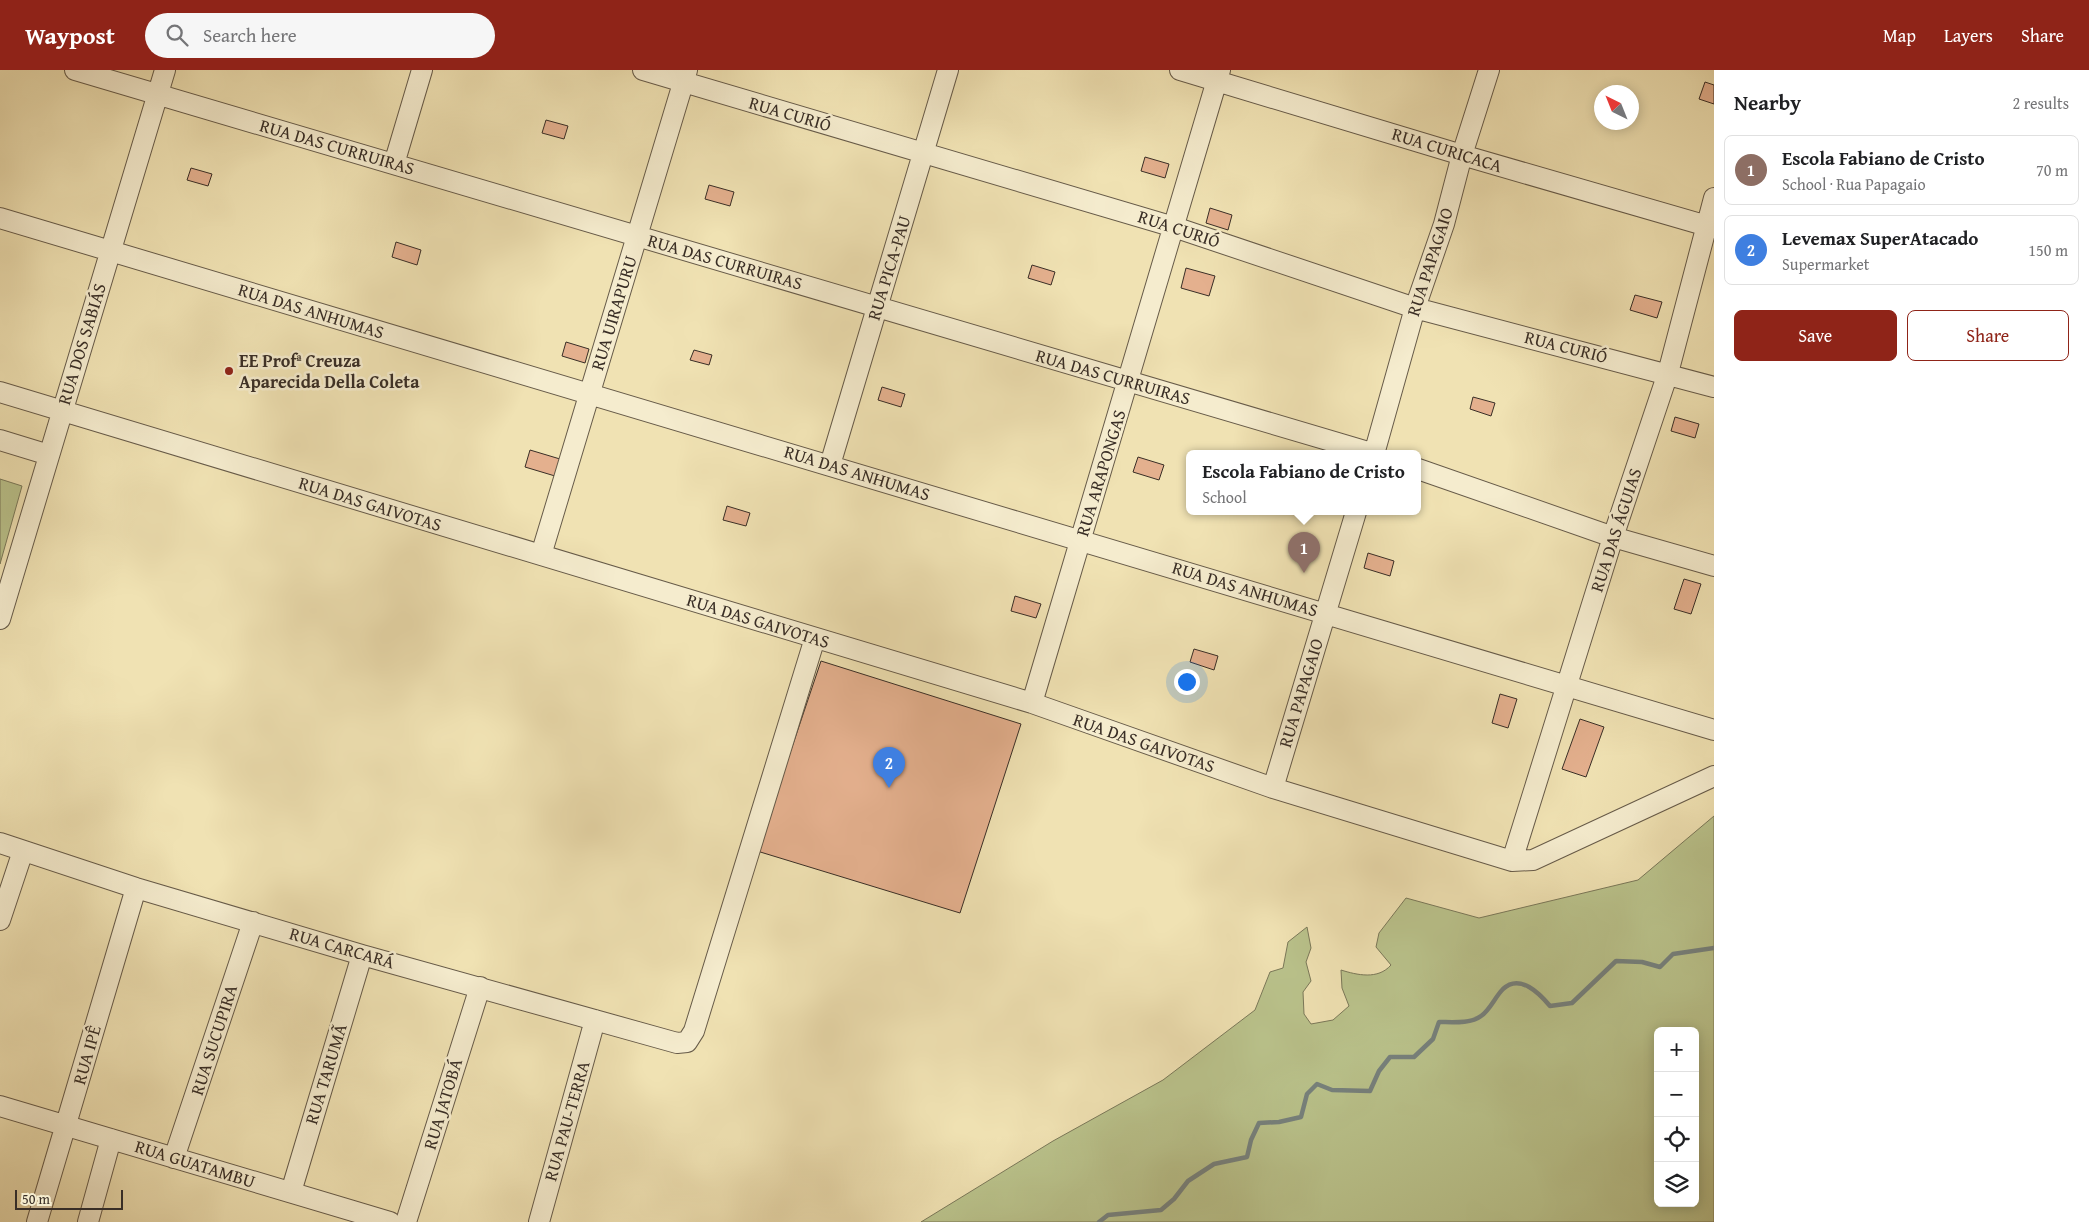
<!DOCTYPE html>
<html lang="en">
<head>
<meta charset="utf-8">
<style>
	body { margin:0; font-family:"Gentium Book Plus",serif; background:#f6f6f6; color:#202124 }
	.controls { position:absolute; right:15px; bottom:15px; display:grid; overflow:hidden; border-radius:8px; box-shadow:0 2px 12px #0003 }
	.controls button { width:45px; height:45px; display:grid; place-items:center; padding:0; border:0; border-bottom:1px solid #e0e0e0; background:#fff; color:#202124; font:25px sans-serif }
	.compass { position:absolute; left:1594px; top:15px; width:45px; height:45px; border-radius:50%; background:#fff; box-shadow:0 2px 12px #0003; rotate:317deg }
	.scale { position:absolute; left:15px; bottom:12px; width:108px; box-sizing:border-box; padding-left:5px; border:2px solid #392e26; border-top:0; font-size:14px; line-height:18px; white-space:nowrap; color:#392e26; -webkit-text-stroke:4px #f5ecce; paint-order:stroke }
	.you { position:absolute; left:1186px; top:611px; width:18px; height:18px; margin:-12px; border:4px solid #fff; border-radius:50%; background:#1a73e8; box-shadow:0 0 0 8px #1a73e833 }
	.badge { display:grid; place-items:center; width:32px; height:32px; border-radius:50%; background:#8f2418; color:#fff; font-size:16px; font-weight:700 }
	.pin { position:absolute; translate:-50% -41px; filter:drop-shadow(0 1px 2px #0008) }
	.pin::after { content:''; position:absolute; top:26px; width:18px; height:15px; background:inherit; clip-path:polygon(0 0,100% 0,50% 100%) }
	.popup { position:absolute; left:1186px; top:380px; width:235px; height:65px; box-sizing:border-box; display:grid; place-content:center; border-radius:8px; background:#fff; filter:drop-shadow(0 1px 4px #0005); font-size:16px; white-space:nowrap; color:#757577 }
	.popup b { font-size:19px; color:#202124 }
	.popup::after { content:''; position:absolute; left:50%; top:100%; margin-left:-10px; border:10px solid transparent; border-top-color:#fff }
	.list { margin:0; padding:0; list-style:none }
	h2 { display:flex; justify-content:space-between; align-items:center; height:65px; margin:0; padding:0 20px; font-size:21px }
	h2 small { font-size:16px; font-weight:400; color:#757577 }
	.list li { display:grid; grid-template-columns:32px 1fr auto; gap:15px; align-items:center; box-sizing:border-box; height:70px; margin:0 10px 10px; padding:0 10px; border:1px solid #e0e0e0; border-radius:8px }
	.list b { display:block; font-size:19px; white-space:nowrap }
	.list p { margin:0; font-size:16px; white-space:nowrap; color:#757577 }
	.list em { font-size:16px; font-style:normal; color:#757577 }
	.actions { display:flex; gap:10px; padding:15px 20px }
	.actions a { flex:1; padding:11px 0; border:1px solid #8f2418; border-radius:8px; text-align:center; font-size:18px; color:#8f2418 }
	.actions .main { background:#8f2418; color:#fff }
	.icon { flex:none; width:28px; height:28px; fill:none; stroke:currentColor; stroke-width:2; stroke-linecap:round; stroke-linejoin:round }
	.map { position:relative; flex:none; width:1714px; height:1152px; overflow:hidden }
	header { display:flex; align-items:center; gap:30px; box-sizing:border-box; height:70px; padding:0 25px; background:#8f2418; color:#fff }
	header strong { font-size:24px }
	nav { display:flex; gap:28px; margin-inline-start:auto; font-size:18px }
	.search { width:350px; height:45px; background:#f6f6f6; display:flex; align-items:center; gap:12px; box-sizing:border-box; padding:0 18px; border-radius:28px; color:#757577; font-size:19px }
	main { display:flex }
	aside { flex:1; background:#fff }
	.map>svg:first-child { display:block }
	.green { fill:#bac38c; stroke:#7a7859; fill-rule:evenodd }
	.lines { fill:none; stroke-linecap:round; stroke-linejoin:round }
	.stream { stroke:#77827e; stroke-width:4.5 }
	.building { fill:#e4b08e; stroke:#392e26 }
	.minor-casing { stroke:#675b49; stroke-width:22 }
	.minor { stroke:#f5ecce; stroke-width:20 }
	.poi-dot { fill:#8f2418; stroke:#f5ecce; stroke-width:2 }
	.labels { text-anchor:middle; stroke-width:5; stroke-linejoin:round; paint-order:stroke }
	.street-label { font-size:18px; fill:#392e26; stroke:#f5ecce }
	.poi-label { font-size:18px; font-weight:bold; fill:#392e26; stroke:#f5ecce; text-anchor:start }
</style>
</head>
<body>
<header>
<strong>Waypost</strong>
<div class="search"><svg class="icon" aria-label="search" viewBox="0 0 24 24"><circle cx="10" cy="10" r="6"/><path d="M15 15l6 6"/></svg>Search here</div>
<nav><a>Map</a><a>Layers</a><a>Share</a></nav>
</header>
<main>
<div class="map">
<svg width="1714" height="1152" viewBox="0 0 1714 1152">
	<rect width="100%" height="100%" fill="#f0e2b3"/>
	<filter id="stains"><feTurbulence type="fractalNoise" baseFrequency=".004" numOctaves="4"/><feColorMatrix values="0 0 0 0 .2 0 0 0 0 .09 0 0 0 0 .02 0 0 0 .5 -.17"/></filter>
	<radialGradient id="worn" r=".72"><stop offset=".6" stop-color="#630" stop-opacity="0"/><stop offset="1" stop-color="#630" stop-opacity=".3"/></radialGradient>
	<path class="green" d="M0,409l22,7 -22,78z
		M1714,746v406h-793l132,-81 110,-61 92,-70 15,-38 13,-4 5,-26 19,-15 4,21 -5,14 5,19 -8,11 1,22 7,10 22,-4 16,-14 -7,-18 -1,-18c16,5 37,10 50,-5l-15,-18 3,-14 27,-35 73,20 159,-38zM1658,961h37v172h-37z"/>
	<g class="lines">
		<path class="stream" d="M1099,1152l9,-7 53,-5 13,-11 14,-18 26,-17 33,-7 4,-17 8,-17 20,-1 22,-5 6,-23 10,-10 15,6 38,1 9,-20 11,-14h24l19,-18 6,-17c12,0 32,2 42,-6 9,-6 14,-19 22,-27 17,-16 37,5 47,17l22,-3 44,-42 26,1 18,5 13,-13 41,-6"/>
	</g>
	<path class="building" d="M1705,12l9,3v19l-15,-5z
		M546,50l22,6 -4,13 -22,-6z
		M1145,87l24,7 -4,14 -24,-7z
		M191,98l21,6 -4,12 -21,-6z
		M709,115l25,7 -4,14 -25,-7z
		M1210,138l22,7 -4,15 -22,-7z
		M396,172l25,8 -4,15 -25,-8z
		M1032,195l23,7 -4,13 -23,-7z
		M1186,198l29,8 -6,20 -28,-8z
		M1635,225l27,7 -5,16 -27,-8z
		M566,272l23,7 -4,14 -23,-7z
		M694,280l18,5 -3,10 -19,-5z
		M882,317l23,7 -4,13 -23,-7z
		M1473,327l22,6 -4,13 -21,-7z
		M1675,347l24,7 -4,14 -24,-7z
		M530,380l30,9 -5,17 -30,-9z
		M1138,387l26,8 -5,15 -26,-8z
		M727,436l23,7 -4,13 -23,-6z
		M1368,483l26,8 -4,15 -26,-8z
		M1684,509l17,5 -10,30 -17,-5z
		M1015,526l26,8 -5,14 -25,-7z
		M1194,579l24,7 -4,14 -24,-8z
		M821,591l200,63 -61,189 -203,-62z
		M1500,624l17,5 -9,29 -16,-5z
		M1580,649l24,8 -18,50 -24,-8z"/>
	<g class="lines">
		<defs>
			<path id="minor" d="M75,0l1300,384
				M643,0l531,157 241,81 299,79
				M1180,0l282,85 252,73
				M394,94l28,-94
				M0,148l1714,512
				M0,322l1032,311 241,85 239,73 21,-1 181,-84
				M0,370l49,15
				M1374,384l41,-146 29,-84 18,-69 27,-85
				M830,395l118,-395
				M1418,399l195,68 101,29
				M541,485l146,-485
				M0,549l165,-549
				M1032,633l188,-633
				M1273,718l83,-276
				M0,773l136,45 226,67 315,88 10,-1 7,-11 121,-393
				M1512,791l101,-324 55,-164 46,-175
				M0,850l23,-69
				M0,1036l390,116
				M174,1088l79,-236
				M291,1122l71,-237
				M37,1152l99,-334
				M88,1152l23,-83
				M406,1152l74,-235
				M539,1152l56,-202"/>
		</defs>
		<use href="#minor" class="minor-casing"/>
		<use href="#minor" class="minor"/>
	</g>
	<circle class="poi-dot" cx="229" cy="301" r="5"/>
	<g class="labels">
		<g class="street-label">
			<text transform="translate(790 44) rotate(16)" y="6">RUA CURIÓ</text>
			<text transform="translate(337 77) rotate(16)" y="6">RUA DAS CURRUIRAS</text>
			<text transform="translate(1447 80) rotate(17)" y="6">RUA CURICACA</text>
			<text transform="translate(1179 159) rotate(18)" y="6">RUA CURIÓ</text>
			<text transform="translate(725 192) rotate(16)" y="6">RUA DAS CURRUIRAS</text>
			<text transform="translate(1430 192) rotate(-72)" y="6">RUA PAPAGAIO</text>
			<text transform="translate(889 198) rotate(-73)" y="6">RUA PICA-PAU</text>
			<text transform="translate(311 241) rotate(17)" y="6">RUA DAS ANHUMAS</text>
			<text transform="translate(614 243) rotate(-73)" y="6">RUA UIRAPURU</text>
			<text transform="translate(82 274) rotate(-73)" y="6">RUA DOS SABIÁS</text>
			<text transform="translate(1566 277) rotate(14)" y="6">RUA CURIÓ</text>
			<text transform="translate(1113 307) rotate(16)" y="6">RUA DAS CURRUIRAS</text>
			<text transform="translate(857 403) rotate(17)" y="6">RUA DAS ANHUMAS</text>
			<text transform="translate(1101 403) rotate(-73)" y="6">RUA ARAPONGAS</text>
			<text transform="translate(370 434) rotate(17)" y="6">RUA DAS GAIVOTAS</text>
			<text transform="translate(1616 460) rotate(-72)" y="6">RUA DAS ÁGUIAS</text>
			<text transform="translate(1245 519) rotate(17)" y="6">RUA DAS ANHUMAS</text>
			<text transform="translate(758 551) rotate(17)" y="6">RUA DAS GAIVOTAS</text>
			<text transform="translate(1301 623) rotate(-73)" y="6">RUA PAPAGAIO</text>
			<text transform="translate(1144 673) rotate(19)" y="6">RUA DAS GAIVOTAS</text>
			<text transform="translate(342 878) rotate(16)" y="6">RUA CARCARÁ</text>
			<text transform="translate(214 970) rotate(-72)" y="6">RUA SUCUPIRA</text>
			<text transform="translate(87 985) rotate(-74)" y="6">RUA IPÊ</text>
			<text transform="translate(326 1004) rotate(-73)" y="6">RUA TARUMÃ</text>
			<text transform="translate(443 1034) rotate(-73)" y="6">RUA JATOBÁ</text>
			<text transform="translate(567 1051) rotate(-74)" y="6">RUA PAU-TERRA</text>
			<text transform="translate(195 1094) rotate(17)" y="6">RUA GUATAMBU</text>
		</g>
		<g class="poi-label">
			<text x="239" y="297">EE Profª Creuza<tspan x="239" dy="21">Aparecida Della Coleta</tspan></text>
		</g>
	</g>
	<rect width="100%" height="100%" filter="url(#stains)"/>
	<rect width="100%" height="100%" fill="url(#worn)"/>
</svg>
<div class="controls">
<button>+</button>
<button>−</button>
<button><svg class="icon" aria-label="locate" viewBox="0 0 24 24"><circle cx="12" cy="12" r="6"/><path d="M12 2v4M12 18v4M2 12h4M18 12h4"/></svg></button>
<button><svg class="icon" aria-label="layers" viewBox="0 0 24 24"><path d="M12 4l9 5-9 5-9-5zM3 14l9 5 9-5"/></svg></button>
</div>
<svg class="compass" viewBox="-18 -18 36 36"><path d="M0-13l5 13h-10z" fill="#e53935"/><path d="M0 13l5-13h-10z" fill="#757577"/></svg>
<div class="scale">50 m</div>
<div class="you"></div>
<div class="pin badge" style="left:1304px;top:503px;background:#8d6e63">1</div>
<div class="popup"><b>Escola Fabiano de Cristo</b>School</div>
<div class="pin badge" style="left:889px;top:718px;background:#3f7fe0">2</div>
</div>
<aside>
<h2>Nearby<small>2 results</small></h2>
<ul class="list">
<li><span class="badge" style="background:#8d6e63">1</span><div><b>Escola Fabiano de Cristo</b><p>School · Rua Papagaio</p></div><em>70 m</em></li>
<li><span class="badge" style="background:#3f7fe0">2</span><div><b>Levemax SuperAtacado</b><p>Supermarket</p></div><em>150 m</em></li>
</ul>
<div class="actions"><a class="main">Save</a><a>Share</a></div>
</aside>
</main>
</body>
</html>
